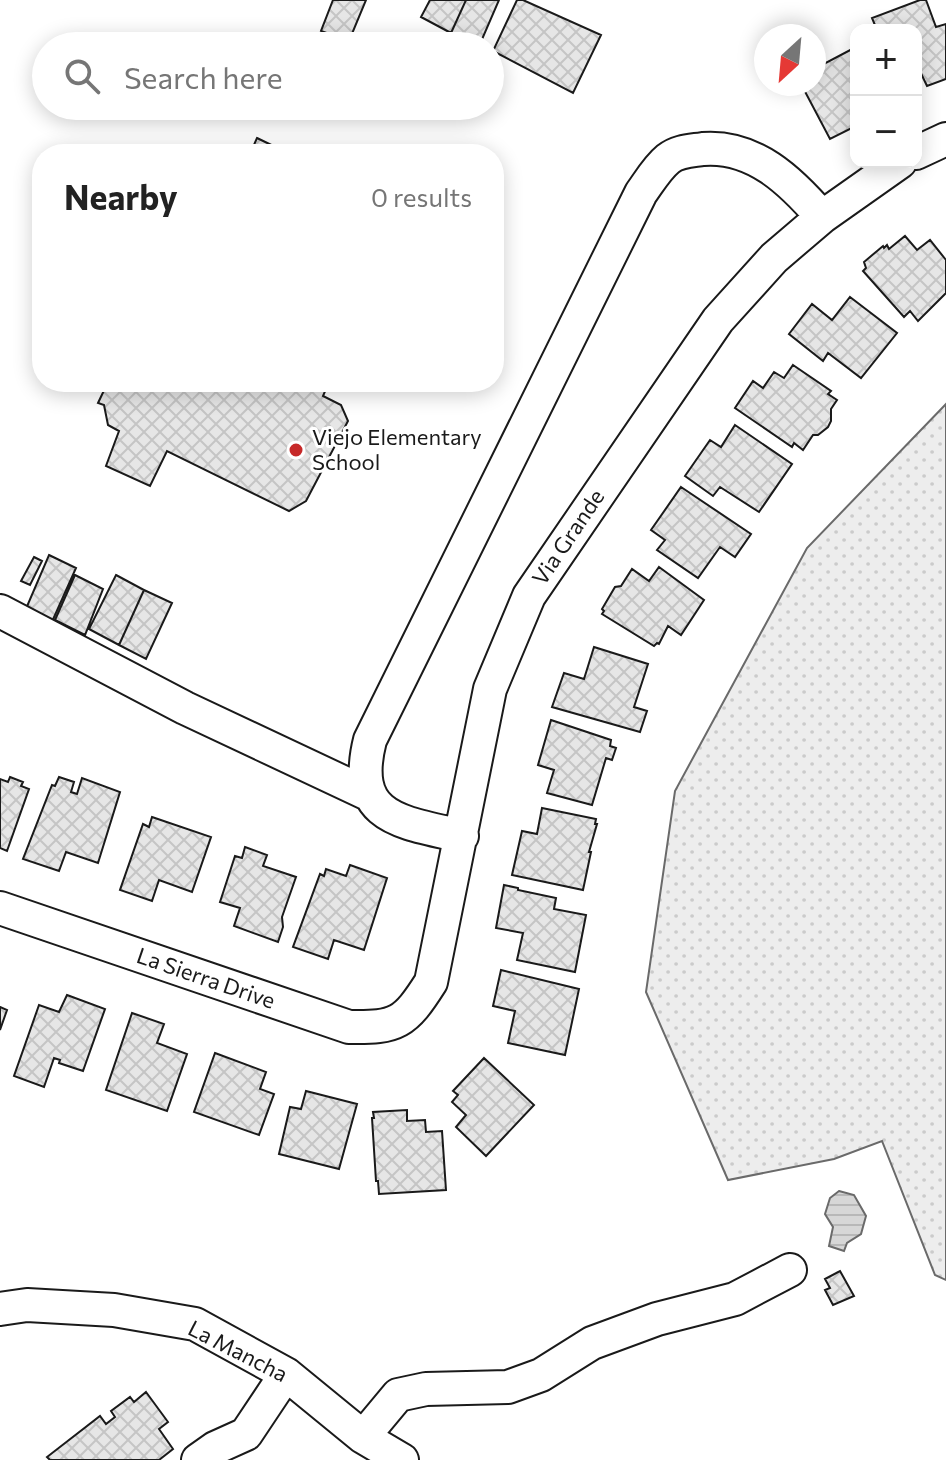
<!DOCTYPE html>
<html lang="en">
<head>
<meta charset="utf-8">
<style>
	body { margin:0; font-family:Commissioner,sans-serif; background:#f6f6f6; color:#222 }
	.controls { position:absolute; right:24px; top:24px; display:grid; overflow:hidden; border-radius:16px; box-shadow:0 4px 20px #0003 }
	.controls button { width:72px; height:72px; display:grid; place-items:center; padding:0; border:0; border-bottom:2px solid #e0e0e0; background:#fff; color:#222; font:40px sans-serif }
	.compass { position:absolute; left:754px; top:24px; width:72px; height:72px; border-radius:50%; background:#fff; box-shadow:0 4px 20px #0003; rotate:206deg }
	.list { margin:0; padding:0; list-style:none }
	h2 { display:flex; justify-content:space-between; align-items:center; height:104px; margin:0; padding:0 32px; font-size:34px }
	h2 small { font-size:26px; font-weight:400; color:#767676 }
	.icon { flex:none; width:44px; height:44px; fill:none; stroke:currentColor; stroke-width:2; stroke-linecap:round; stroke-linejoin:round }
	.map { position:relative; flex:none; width:946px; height:1460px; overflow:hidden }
	.search { position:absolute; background:#fff; box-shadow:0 4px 20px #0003; left:32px; top:32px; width:472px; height:88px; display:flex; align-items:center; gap:20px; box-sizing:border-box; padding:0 28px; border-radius:44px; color:#767676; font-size:30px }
	.panel { position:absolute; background:#fff; box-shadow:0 4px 20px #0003; left:32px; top:144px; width:472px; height:248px; border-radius:32px }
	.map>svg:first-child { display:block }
	.grass { fill:url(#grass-dots); stroke:#6a6a6a; stroke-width:2 }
	.water { fill:url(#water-rules); stroke:#6a6a6a; stroke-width:2 }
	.building { fill:url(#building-cross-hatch); stroke:#1a1a1a; stroke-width:2 }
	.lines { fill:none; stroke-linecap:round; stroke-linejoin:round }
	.minor-casing { stroke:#1a1a1a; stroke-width:36 }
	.minor { stroke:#fff; stroke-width:32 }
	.poi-dot { fill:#c62828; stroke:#fff; stroke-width:3 }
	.labels { text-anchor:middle; stroke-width:6; stroke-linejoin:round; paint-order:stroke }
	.poi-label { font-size:22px; fill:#1a1a1a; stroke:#fff; text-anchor:start }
	.street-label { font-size:22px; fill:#1a1a1a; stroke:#fff }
</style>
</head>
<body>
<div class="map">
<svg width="946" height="1460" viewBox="0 0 946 1460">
	<defs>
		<pattern id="grass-dots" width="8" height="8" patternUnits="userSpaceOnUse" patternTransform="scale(2)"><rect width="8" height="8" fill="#ededed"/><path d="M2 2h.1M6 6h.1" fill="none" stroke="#cbcbcb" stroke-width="1.8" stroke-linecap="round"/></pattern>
		<pattern id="water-rules" width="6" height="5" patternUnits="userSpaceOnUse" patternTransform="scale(2)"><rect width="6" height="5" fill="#d7d7d7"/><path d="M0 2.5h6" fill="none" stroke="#b8b8b8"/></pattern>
		<pattern id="building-cross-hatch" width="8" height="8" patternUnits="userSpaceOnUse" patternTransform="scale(2)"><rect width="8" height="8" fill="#e6e6e6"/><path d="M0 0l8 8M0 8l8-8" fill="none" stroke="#c5c5c5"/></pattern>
	</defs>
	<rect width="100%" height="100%" fill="#fff"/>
	<path class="grass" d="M946,404v876l-11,-5 -53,-134 -48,18 -106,21 -82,-188 29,-201 132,-243z"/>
	<path class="water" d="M839,1191l15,4 12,21 -5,18 -14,9 -3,8 -15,-5 4,-19 -8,-13 5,-16z"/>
	<path class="building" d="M333,0h33l-17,41 -28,-10z
		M430,0h36l-15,33 -30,-16z
		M466,0h33l-19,44 -29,-11z
		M517,0h6l78,35 -28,58 -80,-42z
		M920,0h6l10,27 10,-3v55l-19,7 -11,-23v-33h-39l-5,-12z
		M856,47v64l-3,1 3,14 -26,13 -29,-55h13v-15z
		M257,138l33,16h-40z
		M905,236l12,14 13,-10 16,20v33l-28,28 -8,-10 -6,6 -41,-46 3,-3 -2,-6 19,-16 1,2 3,-3 2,4z
		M850,297l47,36 -36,45 -33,-25 -5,8 -34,-27 23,-30 20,16z
		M793,365l38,26 -3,3 9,6 -6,9v12l-3,6 -10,8h-5l-10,15 -9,-7 -2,4 -57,-39 18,-27 10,7 11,-16 10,6z
		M108,382h221l-6,14 18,9 7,16 -42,80 -17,10 -122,-60 -17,35 -44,-20 13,-35 -11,-6 -4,-20 -6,-2z
		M735,425l57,39 -33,48 -39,-25 -7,9 -28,-20 25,-36 11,7z
		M681,487l70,47 -16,23 -15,-10 -22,31 -41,-28 8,-10 -14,-10z
		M49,555l27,13 -25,56 -26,-13z
		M34,557l8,4 -12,24 -9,-4z
		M659,567l45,33 -23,35 -13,-9 -9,18 -2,-1 -3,3 -52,-32 2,-3 -2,-2 13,-22 6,-1 11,-17 17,12z
		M75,575l28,14 -18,46 -30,-15z
		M116,575l28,15 -25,55 -30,-16z
		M144,590l28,13 -26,56 -27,-14z
		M594,647l54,17 -14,43 13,4 -7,21 -88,-25 12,-34 20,6z
		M551,720l60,20 -1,6 6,2 -4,12 -6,-2 -14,47 -45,-12 7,-23 -16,-5z
		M10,777l13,5 -2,4 8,3 -22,62 -7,-3v-69l8,3z
		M59,777l15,5 -3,10 6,2 5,-16 38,14 -22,71 -32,-11 -7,19 -36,-12 29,-74 3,1z
		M542,808l54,11 -1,5h2l-8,28h2l-8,38 -71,-15 10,-44 15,3z
		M152,817l59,20 -19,55 -33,-12 -7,21 -32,-11 23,-66 6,3z
		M245,847l22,8 -4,11 33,11 -14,40 1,10 -5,15 -44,-16 6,-18 -20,-6 15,-46 7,2z
		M350,865l37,13 -23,72 -30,-10 -6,19 -35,-12 27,-73 4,2 2,-7 20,7z
		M504,885l14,3v2l38,8 -2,11 32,6 -11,57 -58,-12 6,-27 -27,-5z
		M501,970l78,19 -14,66 -57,-12 7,-32 -22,-5z
		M67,995l38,14 -22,62 -24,-8 1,-3 -6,-2 -10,29 -30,-11 25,-71 20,7z
		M0,1007l7,3 -7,20z
		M132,1013l32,11 -7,19 30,11 -20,57 -61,-21z
		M215,1053l51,19 -6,17 14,5 -15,41 -65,-23z
		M484,1058l50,47 -48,51 -30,-29 10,-12 -14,-13 6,-7 -5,-4z
		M306,1091l51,13 -18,65 -60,-15 11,-47 11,2z
		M407,1110v11l18,-1 1,12 16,-1 4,59 -67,4 -1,-13h-2l-4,-63h2l-1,-6z
		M840,1271l14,25 -21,9 -8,-15 5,-2 -5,-9z
		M146,1392l22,30 -9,7 14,20 -14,11h-109l-3,-3 53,-41 6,8 9,-7 -4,-6 19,-14 4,5z"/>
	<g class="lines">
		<defs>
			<path id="minor" d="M916,153l30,-14
				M0,611l185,97 185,87
				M462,836c-61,-14 -112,-17 -92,-96l271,-547c8,-11 16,-25 27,-34 10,-8 22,-8 35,-10 51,-4 88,32 119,68
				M0,908l349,119c48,1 56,-4 82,-45l59,-293 39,-93 189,-276 56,-62 48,-41 78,-55
				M0,1309l27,-4 87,5 81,14 91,50 77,63 39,23
				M363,1437l35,-42 28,-6 82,-2 33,-12 51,-32 65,-24 78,-20 55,-29
				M198,1460l17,-12 31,-14 40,-60"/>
		</defs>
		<use href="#minor" class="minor-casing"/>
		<use href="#minor" class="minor"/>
	</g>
	<circle class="poi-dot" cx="296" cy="450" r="8"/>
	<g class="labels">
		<g class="poi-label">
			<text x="312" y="445">Viejo Elementary<tspan x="312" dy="25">School</tspan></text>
		</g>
		<g class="street-label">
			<text transform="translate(568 537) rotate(-56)" y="8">Via Grande</text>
			<text transform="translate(206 978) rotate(19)" y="8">La Sierra Drive</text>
			<text transform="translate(238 1351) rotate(27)" y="8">La Mancha</text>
		</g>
	</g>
</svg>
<div class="controls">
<button>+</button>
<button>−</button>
</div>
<svg class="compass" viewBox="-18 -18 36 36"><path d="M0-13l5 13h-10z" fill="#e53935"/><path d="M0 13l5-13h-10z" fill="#767676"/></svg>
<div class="search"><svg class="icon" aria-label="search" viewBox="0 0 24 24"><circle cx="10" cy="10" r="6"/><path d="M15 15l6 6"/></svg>Search here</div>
<section class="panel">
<h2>Nearby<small>0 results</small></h2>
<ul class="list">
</ul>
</section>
</div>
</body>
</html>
